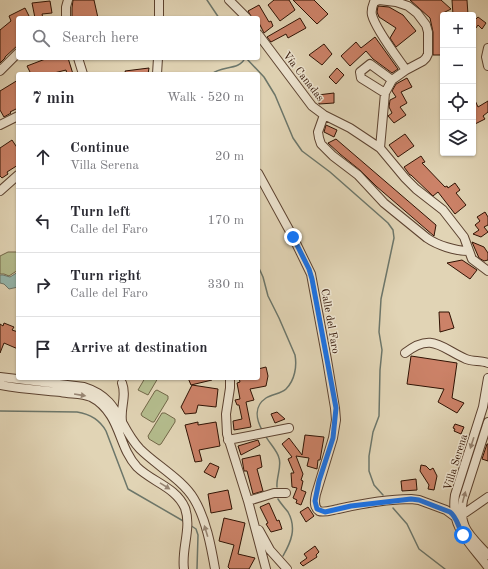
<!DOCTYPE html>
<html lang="en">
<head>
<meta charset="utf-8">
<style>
	body { margin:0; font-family:"Old Standard TT",serif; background:#f2f2f3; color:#2b2b33 }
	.controls { position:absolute; right:12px; top:12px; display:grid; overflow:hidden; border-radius:4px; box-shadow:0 1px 3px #0004 }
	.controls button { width:36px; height:36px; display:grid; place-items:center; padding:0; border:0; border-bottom:1px solid #e1e1e2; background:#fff; color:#2b2b33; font:20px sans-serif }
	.stop { position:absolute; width:12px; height:12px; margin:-9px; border:3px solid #1a73e8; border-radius:50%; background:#fff }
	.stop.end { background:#1a73e8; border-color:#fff; box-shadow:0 1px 4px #0008 }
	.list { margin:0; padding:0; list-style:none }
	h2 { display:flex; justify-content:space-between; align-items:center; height:52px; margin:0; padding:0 16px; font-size:17px }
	h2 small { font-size:13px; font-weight:400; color:#7c7c81 }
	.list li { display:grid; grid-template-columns:26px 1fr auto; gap:12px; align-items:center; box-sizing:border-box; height:64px; padding:0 16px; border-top:1px solid #e1e1e2 }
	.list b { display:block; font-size:15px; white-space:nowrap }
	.list p { margin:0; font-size:13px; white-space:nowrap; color:#7c7c81 }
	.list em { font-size:13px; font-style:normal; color:#7c7c81 }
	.icon { flex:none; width:22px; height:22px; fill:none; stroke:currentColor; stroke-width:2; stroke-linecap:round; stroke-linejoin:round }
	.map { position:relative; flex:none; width:488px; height:569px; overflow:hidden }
	.search { position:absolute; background:#fff; box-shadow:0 1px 3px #0004; left:16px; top:16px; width:244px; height:44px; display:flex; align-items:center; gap:10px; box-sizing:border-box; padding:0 14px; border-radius:4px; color:#7c7c81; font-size:15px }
	.panel { position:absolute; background:#fff; box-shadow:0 1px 3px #0004; left:16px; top:72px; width:244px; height:308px; border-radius:4px }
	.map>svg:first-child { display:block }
	.green { fill:#b4bc8d; stroke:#726748 }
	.water { fill:#94b8af; stroke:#6c766a }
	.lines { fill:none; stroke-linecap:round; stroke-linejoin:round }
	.stream { stroke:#6c766a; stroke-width:1.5 }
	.building { fill:#cc8268; stroke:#2f1203 }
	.minor-casing { stroke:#5c4230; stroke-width:10 }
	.minor { stroke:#ece3cf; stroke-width:8 }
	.oneway { fill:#978573 }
	.route { stroke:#1a73e8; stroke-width:5 }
	.labels { text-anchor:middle; stroke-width:3; stroke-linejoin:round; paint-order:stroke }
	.street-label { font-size:11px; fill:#2f1203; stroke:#ece3cf }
</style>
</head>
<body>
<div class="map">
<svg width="488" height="569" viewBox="0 0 488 569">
	<rect width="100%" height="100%" fill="#e1d4b5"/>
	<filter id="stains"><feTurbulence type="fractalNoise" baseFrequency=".005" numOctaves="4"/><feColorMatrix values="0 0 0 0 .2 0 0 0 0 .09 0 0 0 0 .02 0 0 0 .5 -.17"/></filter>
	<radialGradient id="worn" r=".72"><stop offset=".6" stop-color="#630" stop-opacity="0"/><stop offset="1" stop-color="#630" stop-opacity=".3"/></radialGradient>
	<path class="green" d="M8,252h10v18l-9,6 -5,-2h-4v-18z
		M145,378h13l-10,17 -10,-5z
		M157,390l11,6v3l-14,23h-2l-10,-6 -1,-2 14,-23z
		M162,413h3l10,6v3l-14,22 -2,1 -10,-6 -1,-3z"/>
	<path class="water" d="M18,272v15l-9,2 -5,-5 -4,-1v-8h3l7,2z"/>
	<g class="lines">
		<path class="stream" d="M207,0l12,18
			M246,58l18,19 11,18 18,43 9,13 28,21 58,51 5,7 1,8 -13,61 -2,33 3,18 -2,20 -1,46 -6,16 -4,24v15l5,14 9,10
			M212,74c9,-9 27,-3 33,-16
			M258,266l5,11 5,19 11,22 16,37c2,11 0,25 -9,34 -5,5 -14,5 -20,9 -12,8 -10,21 -4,32
			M0,411l77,1c13,2 23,8 29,19l22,58 57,33
			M265,435c4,8 12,15 14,23 3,8 -3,20 -2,29
			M278,499c3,5 7,9 10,13 9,16 3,30 -5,44
			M393,508l14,16 12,25 26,20
			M190,525l6,4 2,6 -1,34"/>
	</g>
	<path class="building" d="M73,0h21l4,18h-26v-10z
		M274,0h15l6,10 -15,11 -12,-16z
		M293,0h21l14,14 -11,10z
		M410,0h31l10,9 -8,4v42h-10v-23l-3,-14z
		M452,0h15l1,15h-15z
		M50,1l2,12 -10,1 1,4h-8l-3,-15z
		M259,5l10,17 2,-1 2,5 -9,7 -6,-12v-3h-6l-4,-7z
		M378,6l11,1 14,8 13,16 -20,16 -6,-9 6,-10 -17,-11 -2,-5z
		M25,8l5,10h-12v27l-13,12v1l-5,5v-33l11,-9 -2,-5z
		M478,17l8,6 -4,6 -4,-4 -2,3 -3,-2v-4z
		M300,18l6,10 -18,10 -2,-4 -15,8 -4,-5z
		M375,37l23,32 -6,4 -19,-14 -7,-8 -16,15 -9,-10 15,-14 5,6z
		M324,44l8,10 -10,11 -13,-10z
		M48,58h20l5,16h-6l-1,-4 -16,4h-19l-4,-8z
		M149,68l-1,6h-22l-1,-3z
		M337,68l7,7 -8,9 -7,-7z
		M407,78l5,9 -11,5 6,11 -7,4 6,8 -12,8 -6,-7 4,-3 -3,-6 1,-7 6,-3 -4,-6 4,-7z
		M18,80v28l-8,4 1,1 -7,4 -4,-7v-19z
		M334,93v10l-15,1 -1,-9z
		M473,96l5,11 10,-6v11l-5,4 2,3 -12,6z
		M326,125l11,5 -3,7 -10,-5z
		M405,134l9,12 -16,11 -9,-12z
		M336,139l100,86 -2,11 -58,-50 -15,-15 -21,-17 -12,-11z
		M12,140l6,9v16l-11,7 1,2 -6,4 -2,-2v-28z
		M421,156l4,6 -3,1 23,24 2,-1 1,2 7,-5 5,7 -4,3 10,12 -11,9 -17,-22 -5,4 -22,-21h-1l-6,-8z
		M485,212l3,5v8l-4,2 4,5 -7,5 -8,-3 6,-4 -4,-5 5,-4 -3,-4z
		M472,242l12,5 4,6v7l-4,1 -5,-3z
		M462,260l15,10 -7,9 -23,-16z
		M439,312h10l5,16 -14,4z
		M4,323l10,4 -2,3 6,2v17l-14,-6 -4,10v-29l3,2z
		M411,356l46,7 -5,35 12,5 -7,10 -19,-11 6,-13 -37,-5z
		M266,367l2,9 -2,10 -16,3 4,11 -8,2 5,25 -17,3 -1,-9 9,-2 -3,-14h-2l-2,-5 5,-1 -3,-16 3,-1 -1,-4h19v-9z
		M188,378h24v2l-21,5z
		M192,385l26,4 -2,18 -18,-2 -2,8 -11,1 -4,-7z
		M277,412l8,7 -10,4 -4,-9z
		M198,422v3l18,-3 4,24 -21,4 3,11 -7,1 -10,-37z
		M455,424l9,3 -3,7 -7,-3 1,-2 -2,-1z
		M305,435l19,2 -4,23h-2l-1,9 -10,-3 2,-8 -13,-2 7,18 -2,6 2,1 -2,9 5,2 -5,13 -5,-2 1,-3 -4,-2 4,-10 -5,-1 -1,-14h3l-6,-14 4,-2 -10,-13 7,-6 13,17z
		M258,440l2,5 -19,10 -3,-9z
		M487,444h1v17l-6,-2z
		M260,455l2,12 -5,2 6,22 -10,3 -6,-23h-3l-2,-12z
		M210,463l9,4 -4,11 -11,-6z
		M421,465l5,1 4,4 3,-2 4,8 -3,14 -6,-1 1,-4 -9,-14z
		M416,479l1,11 -15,1 -1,-10z
		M228,490l4,19 -21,4 -3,-19z
		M269,503l8,18 2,-1 3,9 -11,3 -5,-8 2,-1 -8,-16z
		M308,507l6,9 -8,6 -6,-10z
		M224,518l21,5 -7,31 17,4 -6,11h-19l-2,-2 6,-22 -15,-4z
		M315,546l4,6 -3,3 1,2 -14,9 -3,-3 7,-5 -3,-4z"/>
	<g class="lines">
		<defs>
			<path id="minor" d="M229,0l18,18
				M66,18v-11l2,-7
				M159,18v-18
				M258,34l54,72 12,9 26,13 30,20 25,30 11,11 27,21 21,27 8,22 16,12
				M488,48l-2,9 2,9
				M78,58l5,16
				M0,71l18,-18
				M157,74l1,-16
				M385,93l-24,-15 -1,-6 10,-8 22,16
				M324,115l-6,17 1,6 2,6 12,12 25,19 26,28 43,35c10,7 28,13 41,13
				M0,125l18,-9
				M380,148l5,-55 7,-13 14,-10 17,-9 3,-3 2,-4v-22l-2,-7 -9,-12 -9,-7 -12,-4 -17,-2 -5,2c-2,5 -3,9 -2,13 4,15 25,42 34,55
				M258,173l35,64 18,37 16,86 8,48 1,12 -3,18 -17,56c-1,5 -3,13 3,17 5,2 13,-1 19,-2 22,-5 51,-10 73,-10l8,1 27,10 8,6 8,-1 26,-18
				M0,191l18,-16
				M405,353c27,-21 36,-5 61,6 7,3 15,1 22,4
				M0,377l84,10c36,11 34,39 56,62 16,16 43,31 54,50 12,20 17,47 21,70
				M230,378v10l-4,26 1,20 21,67 18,68
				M488,378l-5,29 -28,88c-5,33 15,48 33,72
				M0,385c20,4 40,5 61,7 9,2 21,1 30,5 8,4 15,11 20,19 10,16 12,36 26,51 15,15 39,20 48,41 7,20 -4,41 -1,61
				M122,421c-2,-13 5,-25 0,-38
				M488,422l-25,78c-5,28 7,35 25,55
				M228,440l61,-12
				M248,501l26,-8h12
				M259,530l11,20 17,19"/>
		</defs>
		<use href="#minor" class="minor-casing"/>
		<use href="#minor" class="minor"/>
	</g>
	<defs><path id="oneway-solid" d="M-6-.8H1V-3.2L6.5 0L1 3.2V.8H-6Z"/></defs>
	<g class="oneway">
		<use href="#oneway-solid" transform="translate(80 395) rotate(9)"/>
		<use href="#oneway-solid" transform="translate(472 443) rotate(108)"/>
		<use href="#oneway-solid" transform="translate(165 486) rotate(32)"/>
		<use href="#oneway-solid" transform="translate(464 497) rotate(-75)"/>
		<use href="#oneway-solid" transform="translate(206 531) rotate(-107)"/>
	</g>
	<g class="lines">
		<path class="route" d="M293,237l16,32 3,10 24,129 -3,30 -14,43 -4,20 2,8 8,3 26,-6 60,-7 8,1 31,12c7,5 8,15 13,23"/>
	</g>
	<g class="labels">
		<g class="street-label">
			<text transform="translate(304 76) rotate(52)" y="4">Vía Canadas</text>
			<text transform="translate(331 321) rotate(80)" y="4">Calle del Faro</text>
			<text transform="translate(455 462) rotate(-73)" y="4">Villa Serena</text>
		</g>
	</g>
	<rect width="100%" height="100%" filter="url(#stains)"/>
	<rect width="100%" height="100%" fill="url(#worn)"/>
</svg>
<div class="controls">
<button>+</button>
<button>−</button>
<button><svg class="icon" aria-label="locate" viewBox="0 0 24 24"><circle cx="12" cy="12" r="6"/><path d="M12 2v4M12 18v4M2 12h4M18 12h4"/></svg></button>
<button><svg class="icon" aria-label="layers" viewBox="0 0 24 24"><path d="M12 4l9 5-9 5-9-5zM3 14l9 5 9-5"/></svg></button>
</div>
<div class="stop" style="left:463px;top:535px"></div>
<div class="stop end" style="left:293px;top:237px"></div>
<div class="search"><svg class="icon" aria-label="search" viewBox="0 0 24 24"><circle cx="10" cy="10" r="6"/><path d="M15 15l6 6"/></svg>Search here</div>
<section class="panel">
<h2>7 min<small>Walk · 520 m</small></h2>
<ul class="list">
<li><svg class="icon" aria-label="ahead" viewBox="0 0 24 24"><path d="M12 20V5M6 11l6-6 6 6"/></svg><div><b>Continue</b><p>Villa Serena</p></div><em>20 m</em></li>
<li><svg class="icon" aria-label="left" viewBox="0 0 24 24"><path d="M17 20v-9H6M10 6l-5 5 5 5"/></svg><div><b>Turn left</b><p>Calle del Faro</p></div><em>170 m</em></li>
<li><svg class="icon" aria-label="right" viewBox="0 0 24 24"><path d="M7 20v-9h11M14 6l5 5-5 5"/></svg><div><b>Turn right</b><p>Calle del Faro</p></div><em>330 m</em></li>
<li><svg class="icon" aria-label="arrive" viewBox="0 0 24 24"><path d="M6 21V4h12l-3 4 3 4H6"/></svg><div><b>Arrive at destination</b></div></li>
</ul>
</section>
</div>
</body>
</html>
